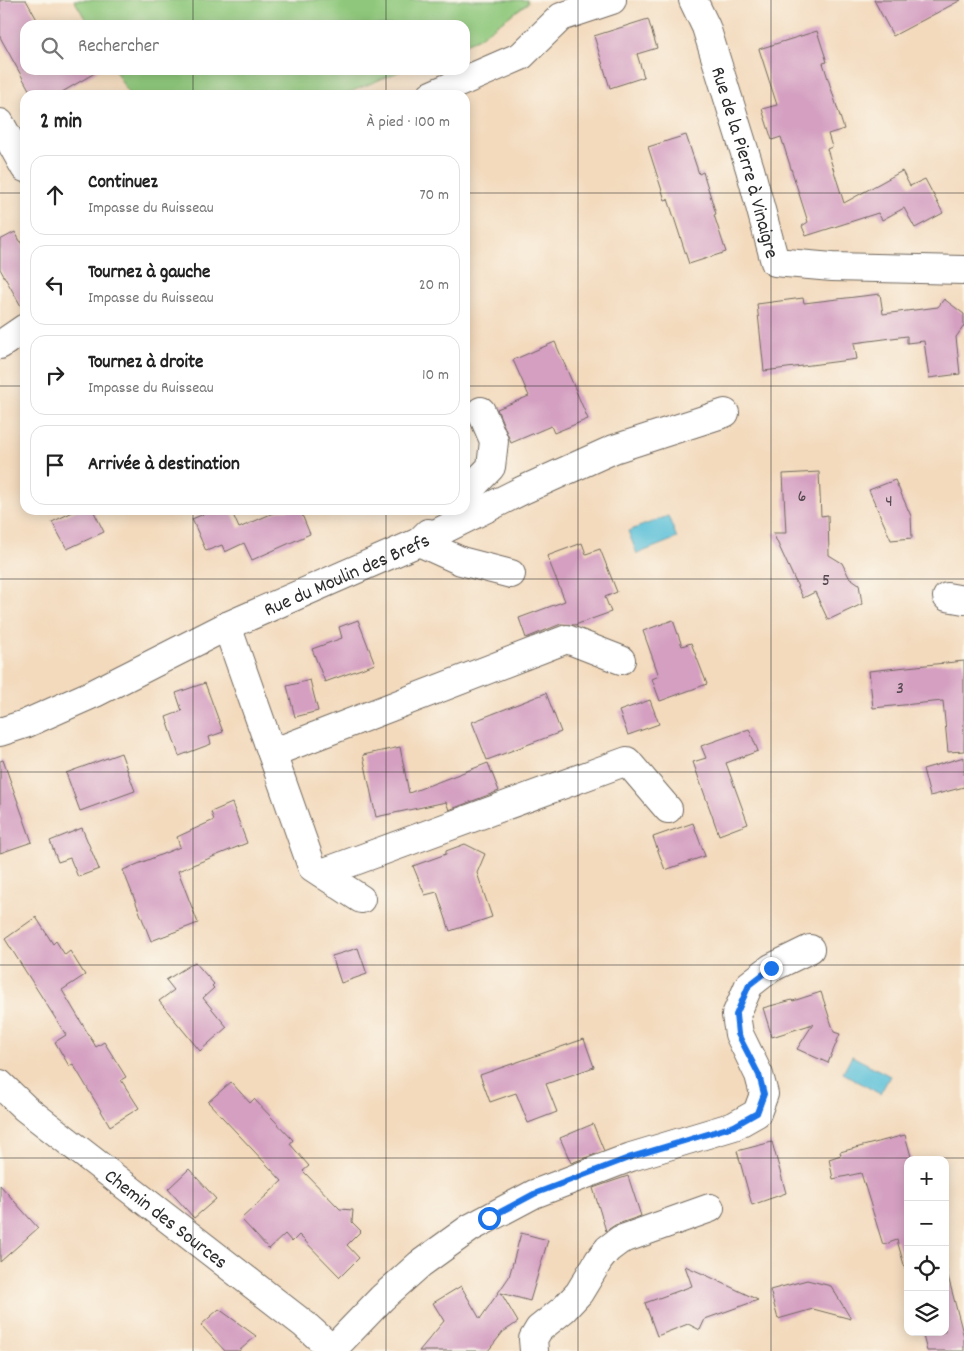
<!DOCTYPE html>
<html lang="fr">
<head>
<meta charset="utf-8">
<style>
	body { margin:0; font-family:Dekko,sans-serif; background:#f2f2f2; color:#222 }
	.controls { position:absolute; right:15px; bottom:15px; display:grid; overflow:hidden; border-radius:10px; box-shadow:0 2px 12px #0003 }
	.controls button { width:45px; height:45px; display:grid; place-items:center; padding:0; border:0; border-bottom:1px solid #e0e0e0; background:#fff; color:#222; font:25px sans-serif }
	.stop { position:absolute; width:15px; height:15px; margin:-11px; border:4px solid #1a73e8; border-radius:50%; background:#fff }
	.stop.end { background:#1a73e8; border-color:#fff; box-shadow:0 1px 5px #0008 }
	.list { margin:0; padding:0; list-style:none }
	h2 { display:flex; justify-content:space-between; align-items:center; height:65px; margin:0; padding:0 20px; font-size:21px }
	h2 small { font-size:16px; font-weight:400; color:#767676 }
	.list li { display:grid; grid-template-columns:32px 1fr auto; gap:15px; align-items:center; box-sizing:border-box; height:80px; margin:0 10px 10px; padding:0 10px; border:1px solid #e0e0e0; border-radius:15px }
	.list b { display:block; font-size:19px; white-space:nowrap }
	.list p { margin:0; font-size:16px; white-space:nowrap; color:#767676 }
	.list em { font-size:16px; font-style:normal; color:#767676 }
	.icon { flex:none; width:28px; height:28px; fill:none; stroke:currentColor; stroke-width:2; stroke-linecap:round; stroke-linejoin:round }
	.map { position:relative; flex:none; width:964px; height:1351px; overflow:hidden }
	.search { position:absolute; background:#fff; box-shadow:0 2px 12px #0003; left:20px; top:20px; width:450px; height:55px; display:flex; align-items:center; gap:12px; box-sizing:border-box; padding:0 18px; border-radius:15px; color:#767676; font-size:19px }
	.panel { position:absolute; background:#fff; box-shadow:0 2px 12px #0003; left:20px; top:90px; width:450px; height:425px; border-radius:15px }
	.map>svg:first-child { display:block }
	.green { fill:#8fc87b; stroke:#5d7a53 }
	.water { fill:#5ac0d8; stroke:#427682 }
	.building { fill:#d49fc1 }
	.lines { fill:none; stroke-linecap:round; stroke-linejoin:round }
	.minor-casing { stroke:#71685e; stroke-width:30 }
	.minor { stroke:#fff; stroke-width:28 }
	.route { stroke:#1a73e8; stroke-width:6 }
	.grid { fill:none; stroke:#2b2b2b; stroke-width:1; stroke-opacity:0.55 }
	.labels { text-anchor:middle; stroke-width:4; stroke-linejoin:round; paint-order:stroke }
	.number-label { font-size:18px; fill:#554850 }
	.street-label { font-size:20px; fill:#2b2b2b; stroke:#fbf7ec }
</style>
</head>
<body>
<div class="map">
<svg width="964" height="1351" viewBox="0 0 964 1351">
	<rect width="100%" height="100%" fill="#fbf7ec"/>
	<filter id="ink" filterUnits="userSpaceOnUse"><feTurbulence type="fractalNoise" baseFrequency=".02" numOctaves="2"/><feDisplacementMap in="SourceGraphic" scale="10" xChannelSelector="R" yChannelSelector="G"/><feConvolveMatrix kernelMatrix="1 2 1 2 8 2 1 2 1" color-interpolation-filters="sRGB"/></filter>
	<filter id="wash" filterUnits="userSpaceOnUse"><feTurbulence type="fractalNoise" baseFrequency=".0096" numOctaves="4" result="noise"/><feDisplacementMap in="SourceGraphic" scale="20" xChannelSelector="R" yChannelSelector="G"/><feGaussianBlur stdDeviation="1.12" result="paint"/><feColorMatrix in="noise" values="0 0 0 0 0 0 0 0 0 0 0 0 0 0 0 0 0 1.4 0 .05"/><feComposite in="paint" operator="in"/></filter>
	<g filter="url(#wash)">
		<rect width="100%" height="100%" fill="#f3dabd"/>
		<path class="green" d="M74,0h453l1,3 -51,36 -12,5v-19h-376z
			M115,70h288l-60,25h-214z"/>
		<path class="water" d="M668,516l9,22 -40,16 -9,-23z
			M852,1056l38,20 -10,18 -37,-21z"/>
		<g id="blocks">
			<path class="building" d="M0,0h26l14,25h-15v45h75l-43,25h-25l-32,-58z
				M874,0h87l-68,36z
				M648,19l9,29 -20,6 7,23 -34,11 -16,-52z
				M817,31l10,31 -4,1 21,66 -16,5 4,13 -5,2 17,54 58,-32 8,15 15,-7 18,34 -28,15 -11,-20 -22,12 -4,-7 -72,23 -4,-10 6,-4 -27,-85 -9,3 -10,-31 15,-4 -18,-56z
				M686,135l13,39 4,-2 13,42 -2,1 12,37 -37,12 -21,-65 -3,1 -17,-53z
				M15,232l10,18v63l-25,-44v-29z
				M880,294l3,20 55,-7 6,-8 20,15v12l-8,11 4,37 -31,4 -5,-37 -17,2v-7l-53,7 3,16 -93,12 -7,-67 46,-6 1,5z
				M555,342l33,77 -34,14 -3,-7 -40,17 -14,-34 32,-13 -16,-36z
				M819,472l2,44 7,-1 1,40 13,8 7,14 10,7 3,20 -34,16 -13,-28 -12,6 -30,-65h13l-3,-59z
				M895,480l16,36 1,22 -21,2 -22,-50z
				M77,510h16l11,22 -37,17 -15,-27z
				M213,510h18l8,18 41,-18h20l10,24 -58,26 -8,-17 -19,9 -3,-7 -16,6 -14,-32z
				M582,543l4,11 14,-5 17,43 -12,5 6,15 -36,13 -14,-1 -35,14 -7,-20 46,-17 -18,-45z
				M358,620l17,44 -50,18 -13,-33 30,-11 -3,-11z
				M673,620l9,26 9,-3 16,41 -47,17 -8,-22 7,-3 -16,-45z
				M964,661v90l-16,1 -5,-51 -70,7 -4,-37z
				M310,680l8,31 -23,6 -8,-31z
				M205,683l18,49 -14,5 2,7 -32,12 -13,-39 16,-6 -6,-18z
				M546,693l15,39 -74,28 -15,-38z
				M650,700l9,24 -31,11 -9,-24z
				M749,729l9,22 -32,12 22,61 -29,11 -26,-73 13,-4 -5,-12z
				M400,747l9,46 79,-30 11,28 -50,19 -3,-8 -70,15 -13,-62z
				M121,753l14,38 -55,20 -14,-38z
				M964,757v30l-34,9 -7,-27z
				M3,760l29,82 -32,11v-92z
				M232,803l15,40 -69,28 20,52 -47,18 -28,-71 57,-23 -3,-10 37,-17 -3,-8z
				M693,823l12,33 -40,14 -12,-33z
				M82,828l17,41 -21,8 -8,-19 -12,4 -8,-21z
				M465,844l20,10 -8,19 15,44 -42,14 -13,-39 -12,3 -12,-29 33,-12v-3z
				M36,917l17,27 3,-3 9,14 5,-4 15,24 -23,15 34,57 8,-5 22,35 -5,3 18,28 -29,18 -37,-62 -4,2 -14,-24 11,-7 -61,-96z
				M358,948l9,26 -26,9 -9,-27z
				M195,962l19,22 -2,2 2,2 -11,10 24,29 -27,24 -41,-50 15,-11 -8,-10z
				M821,992l13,40 6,2 -12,29 -31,-14 16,-25 -41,13 -9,-29 29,-8 1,1z
				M584,1039l10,28 -48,17 11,28 -29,11 -12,-30 -26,9 -10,-27z
				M231,1082l19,21 4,-4 39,41 -3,4 19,22 -6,5 37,38 13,1 -1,12 9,9 -14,14 12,13 -19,19 -41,-42 -7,7 -7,-8 -16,15 -28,-30 41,-38 -74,-79z
				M593,1124l11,27 -33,12 -11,-25z
				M905,1135l7,25h-4v119l-11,-39 -14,5 -22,-72 -28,6 -4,-20 12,-4 -1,-3z
				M772,1142l14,51 -34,12 -15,-54z
				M189,1169l27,30 -22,19 -26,-29z
				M628,1176l13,40 -26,9 -9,6 -13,-43z
				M0,1185l38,43 -38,34z
				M521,1233l27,7 -18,61 -29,-8 17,29 -15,10 -15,19h-69l25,-30 -11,-18 28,-17 19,33 29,-42z
				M945,1265l19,72v14h-37l-5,-19h23z
				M685,1266l25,11 48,23 -53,19 -5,11 -12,-6 -31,12 -12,-33 47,-17z
				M807,1280l24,6 20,33 -38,-10 -35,10 -8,-29z
				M219,1309l37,27 -17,15h-14l-24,-26z"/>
		</g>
	</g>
	<g filter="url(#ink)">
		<use href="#blocks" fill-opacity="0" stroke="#71685e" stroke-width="1"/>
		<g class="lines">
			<defs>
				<g id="minor">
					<path id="s1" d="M693,0l13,27 44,142 25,93 57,5 132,3"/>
					<path d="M431,95l90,-39 40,-39 51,-17"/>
					<path d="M0,123l25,45"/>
					<path d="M0,345l25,-17"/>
					<path d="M465,494l26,-27 3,-26 -13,-30"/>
					<path d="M428,533l-9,9 42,19 50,13"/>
					<path d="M947,597l17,3"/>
					<path d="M227,626l85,241 49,32"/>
					<path id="s2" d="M0,732l25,-8 70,-31 132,-67 192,-84 104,-52 91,-41 111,-36"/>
					<path d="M272,753l295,-114 54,21"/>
					<path d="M322,873l305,-112 41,48"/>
					<path id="s3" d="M0,1084l25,24 280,217 29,26"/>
					<path d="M333,1349l49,-51 38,-34 50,-36 64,-34 97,-37 103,-31 23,-13 7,-19 -5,-19 -20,-41 -3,-19 13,-30 22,-17 39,-19"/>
					<path d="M534,1351l-1,-12 6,-10 25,-20 15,-16 20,-33 9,-11 12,-9 90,-32"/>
				</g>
			</defs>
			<use href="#minor" class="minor-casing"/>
			<use href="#minor" class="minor"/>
		</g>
	</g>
	<g class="lines" filter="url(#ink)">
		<path class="route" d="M489,1218l45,-24 97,-37 103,-31 23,-13 7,-19 -5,-19 -21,-41 -2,-19 13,-30 22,-17"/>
	</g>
	<path class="grid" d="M193,0v25M386,0v25M578,0v1351M771,0v1351M193,70v25M386,70v25M0,193h25M465,193h499M0,386h25M465,386h499M193,510v841M386,510v841M0,579h964M0,772h964M0,965h964M0,1158h964"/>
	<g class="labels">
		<g class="number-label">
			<text x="802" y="501">6</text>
			<text x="889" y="506">4</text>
			<text x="826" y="585">5</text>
			<text x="900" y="693">3</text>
		</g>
		<g class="street-label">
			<text dy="7" stroke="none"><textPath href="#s1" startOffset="171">Rue de la Pierre à Vinaigre</textPath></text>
			<text dy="7" stroke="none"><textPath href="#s2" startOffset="381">Rue du Moulin des Brefs</textPath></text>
			<text dy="7" stroke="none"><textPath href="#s3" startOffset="214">Chemin des Sources</textPath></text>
		</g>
	</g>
</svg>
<div class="controls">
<button>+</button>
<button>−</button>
<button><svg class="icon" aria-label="locate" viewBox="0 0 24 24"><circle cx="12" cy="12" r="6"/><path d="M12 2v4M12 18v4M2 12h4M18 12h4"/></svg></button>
<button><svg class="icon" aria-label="layers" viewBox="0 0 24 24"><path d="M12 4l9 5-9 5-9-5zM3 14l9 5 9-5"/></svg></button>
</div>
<div class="stop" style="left:489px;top:1218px"></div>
<div class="stop end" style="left:771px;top:968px"></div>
<div class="search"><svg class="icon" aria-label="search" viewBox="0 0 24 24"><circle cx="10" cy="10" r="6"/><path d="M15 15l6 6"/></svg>Rechercher</div>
<section class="panel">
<h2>2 min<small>À pied · 100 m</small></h2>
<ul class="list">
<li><svg class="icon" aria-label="ahead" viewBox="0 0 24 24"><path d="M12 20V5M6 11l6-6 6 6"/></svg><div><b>Continuez</b><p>Impasse du Ruisseau</p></div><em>70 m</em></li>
<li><svg class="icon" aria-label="left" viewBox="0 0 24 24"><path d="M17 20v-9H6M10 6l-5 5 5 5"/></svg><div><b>Tournez à gauche</b><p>Impasse du Ruisseau</p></div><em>20 m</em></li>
<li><svg class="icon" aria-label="right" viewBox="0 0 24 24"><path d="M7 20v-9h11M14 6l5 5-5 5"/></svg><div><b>Tournez à droite</b><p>Impasse du Ruisseau</p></div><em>10 m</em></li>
<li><svg class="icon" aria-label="arrive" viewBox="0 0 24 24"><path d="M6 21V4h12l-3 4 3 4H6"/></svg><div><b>Arrivée à destination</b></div></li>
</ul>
</section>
</div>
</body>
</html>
